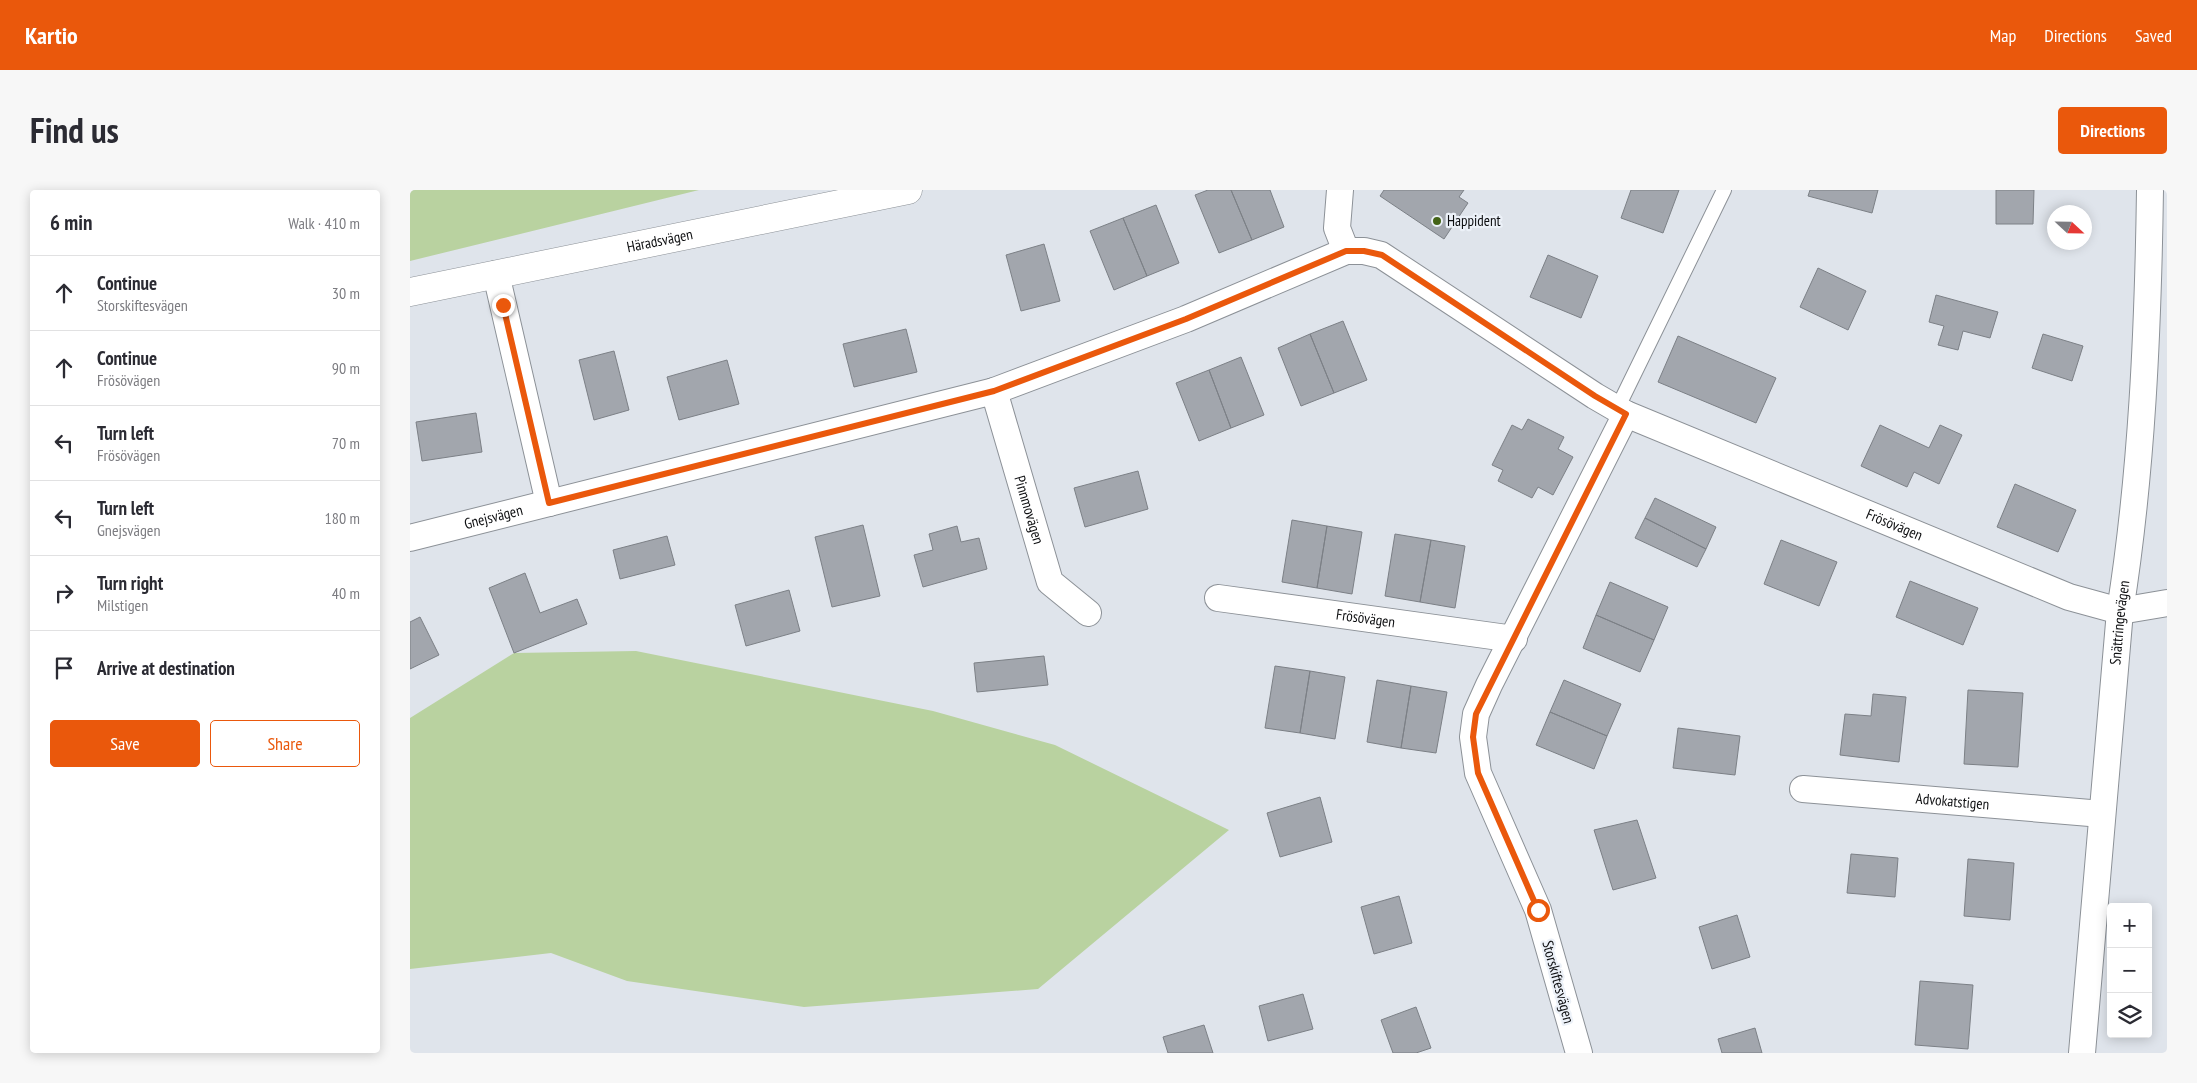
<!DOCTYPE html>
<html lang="en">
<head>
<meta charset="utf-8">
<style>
	body { margin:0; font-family:"PT Sans Narrow",sans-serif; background:#f7f7f7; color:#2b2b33 }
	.controls { position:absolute; right:15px; bottom:15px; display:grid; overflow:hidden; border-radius:5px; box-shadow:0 2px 12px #0003 }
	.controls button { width:45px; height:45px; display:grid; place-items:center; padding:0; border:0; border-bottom:1px solid #e1e1e2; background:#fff; color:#2b2b33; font:25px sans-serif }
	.compass { position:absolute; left:1637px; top:15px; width:45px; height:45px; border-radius:50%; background:#fff; box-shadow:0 2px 12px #0003; rotate:112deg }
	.stop { position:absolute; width:15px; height:15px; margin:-11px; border:4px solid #ea580c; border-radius:50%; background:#fff }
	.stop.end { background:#ea580c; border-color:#fff; box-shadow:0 1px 5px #0008 }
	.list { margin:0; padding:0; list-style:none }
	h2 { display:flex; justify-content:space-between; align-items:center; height:65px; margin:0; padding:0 20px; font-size:21px }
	h2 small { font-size:16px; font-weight:400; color:#7c7c81 }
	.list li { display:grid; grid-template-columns:32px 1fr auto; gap:15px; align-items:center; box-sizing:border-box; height:75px; padding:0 20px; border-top:1px solid #e1e1e2 }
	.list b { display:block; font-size:19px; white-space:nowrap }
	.list p { margin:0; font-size:16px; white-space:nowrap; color:#7c7c81 }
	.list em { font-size:16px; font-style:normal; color:#7c7c81 }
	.actions { display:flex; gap:10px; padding:15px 20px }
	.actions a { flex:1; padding:11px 0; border:1px solid #ea580c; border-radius:5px; text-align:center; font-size:18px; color:#ea580c }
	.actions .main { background:#ea580c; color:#fff }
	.icon { flex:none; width:28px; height:28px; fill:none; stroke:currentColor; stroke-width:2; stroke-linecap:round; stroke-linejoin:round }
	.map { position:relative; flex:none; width:1757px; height:863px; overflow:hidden; border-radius:5px }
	header { display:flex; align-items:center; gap:30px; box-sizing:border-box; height:70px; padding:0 25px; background:#ea580c; color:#fff }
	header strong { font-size:24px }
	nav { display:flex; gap:28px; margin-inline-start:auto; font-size:18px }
	.intro { display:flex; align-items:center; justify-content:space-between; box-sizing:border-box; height:120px; padding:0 30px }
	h1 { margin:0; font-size:35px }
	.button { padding:12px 22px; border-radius:5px; background:#ea580c; color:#fff; font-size:18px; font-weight:700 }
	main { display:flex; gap:30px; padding:0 30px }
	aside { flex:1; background:#fff; border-radius:5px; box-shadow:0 2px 12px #0003 }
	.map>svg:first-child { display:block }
	.green { fill:#b9d2a0 }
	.building { fill:#a2a6ad; stroke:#7c8086 }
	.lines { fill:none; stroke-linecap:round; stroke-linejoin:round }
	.lane-casing { stroke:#8c9197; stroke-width:16 }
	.street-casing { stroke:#8c9197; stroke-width:28 }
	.secondary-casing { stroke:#8c9197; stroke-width:29 }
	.lane { stroke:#fff; stroke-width:14 }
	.street { stroke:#fff; stroke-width:26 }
	.secondary { stroke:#fff; stroke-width:28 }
	.route { stroke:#ea580c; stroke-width:6 }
	.poi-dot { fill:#446317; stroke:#ecf1f8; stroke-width:2 }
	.labels { text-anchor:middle; stroke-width:4.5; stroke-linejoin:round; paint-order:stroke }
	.poi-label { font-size:15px; fill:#0d0e10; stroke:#ecf1f8; text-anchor:start }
	.street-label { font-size:15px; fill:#0d0e10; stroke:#ecf1f8 }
</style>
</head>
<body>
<header>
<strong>Kartio</strong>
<nav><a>Map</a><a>Directions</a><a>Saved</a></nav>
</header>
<div class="intro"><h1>Find us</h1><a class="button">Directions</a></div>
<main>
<aside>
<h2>6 min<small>Walk · 410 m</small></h2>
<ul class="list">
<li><svg class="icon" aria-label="ahead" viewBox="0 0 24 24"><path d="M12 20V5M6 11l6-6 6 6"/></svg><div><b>Continue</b><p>Storskiftesvägen</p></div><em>30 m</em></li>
<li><svg class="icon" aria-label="ahead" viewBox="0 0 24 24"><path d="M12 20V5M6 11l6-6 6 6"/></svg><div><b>Continue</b><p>Frösövägen</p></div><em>90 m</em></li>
<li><svg class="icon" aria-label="left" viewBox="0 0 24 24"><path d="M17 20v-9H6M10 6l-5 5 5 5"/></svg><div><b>Turn left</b><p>Frösövägen</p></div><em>70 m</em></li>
<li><svg class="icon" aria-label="left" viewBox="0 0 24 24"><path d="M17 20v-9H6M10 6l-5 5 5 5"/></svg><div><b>Turn left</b><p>Gnejsvägen</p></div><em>180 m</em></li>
<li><svg class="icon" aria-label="right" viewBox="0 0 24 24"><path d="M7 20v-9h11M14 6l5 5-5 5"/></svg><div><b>Turn right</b><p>Milstigen</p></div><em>40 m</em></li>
<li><svg class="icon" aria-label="arrive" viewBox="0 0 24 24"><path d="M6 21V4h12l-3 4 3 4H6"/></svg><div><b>Arrive at destination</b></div></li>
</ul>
<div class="actions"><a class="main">Save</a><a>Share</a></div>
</aside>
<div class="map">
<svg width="1757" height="863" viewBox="0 0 1757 863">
	<rect width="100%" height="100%" fill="#dfe4eb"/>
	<path class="green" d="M0,0h289l-289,71z
		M226,461l297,60 122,34 174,85 -191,159 -234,18 -177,-26 -76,-28 -141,16v-251l104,-65z"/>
	<path class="building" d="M798,0h23l21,50 -33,13 -24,-58z
		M821,0h39l14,37 -32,13z
		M974,0h80l-5,7 9,6 -24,36 -64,-43z
		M1221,0h48l-16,43 -42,-15z
		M1400,0h68l-6,23 -64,-17z
		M1586,0h38l-1,34h-37z
		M746,15l23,58 -32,13 -24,-58z
		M713,28l24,58 -33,14 -24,-59z
		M634,54l16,57 -39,10 -15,-56z
		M1138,65l50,21 -17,42 -51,-21z
		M1408,78l48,23 -18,39 -48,-23z
		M1526,105l62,17 -8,26 -27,-7 -5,19 -20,-5 6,-19 -15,-4z
		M933,131l24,59 -33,13 -24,-59z
		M496,139l11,43 -63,15 -11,-43z
		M900,144l24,59 -33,13 -23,-58z
		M1633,144l40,12 -11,35 -40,-13z
		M1268,146l98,42 -20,45 -98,-41z
		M204,161l15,59 -35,10 -15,-60z
		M831,167l23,58 -33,13 -22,-58z
		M317,170l12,44 -60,16 -12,-43z
		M799,180l22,58 -32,13 -23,-58z
		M66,223l6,39 -60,9 -6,-39z
		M1118,229l36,18 -6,12 15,8 -20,38 -15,-8 -6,11 -34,-17 5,-11 -11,-5 20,-40 10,5z
		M1470,235l49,23 11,-23 22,10 -23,49 -25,-12 -7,15 -46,-21z
		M728,281l10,38 -63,18 -11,-39z
		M1605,294l61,26 -18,42 -61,-25z
		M1245,308l61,29 -10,22 -61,-31z
		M1235,328l61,31 -9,18 -62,-29z
		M882,330l35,6 -10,62 -35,-6z
		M453,335l17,71 -48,11 -17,-70z
		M547,336l4,16 18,-4 8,31 -64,18 -9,-32 19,-5 -4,-16z
		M917,336l35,6 -10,62 -35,-6z
		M985,344l36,6 -11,62 -35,-6z
		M257,346l8,29 -55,14 -7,-29z
		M1021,350l34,6 -10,62 -35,-6z
		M1371,350l56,22 -18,44 -55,-22z
		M115,383l15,40 37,-14 10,25 -73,29 -25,-65z
		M1500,391l68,27 -15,37 -67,-28z
		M1200,392l58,25 -14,33 -58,-25z
		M379,400l11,41 -54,15 -11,-41z
		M1186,425l58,25 -14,32 -57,-24z
		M10,427l19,38 -29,14v-47z
		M634,466l4,29 -71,7 -3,-29z
		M865,476l35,5 -10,62 -35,-5z
		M900,481l35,6 -10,62 -35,-6z
		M967,490l34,6 -10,62 -34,-6z
		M1154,490l57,24 -14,32 -57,-24z
		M1001,496l36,6 -11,61 -35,-5z
		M1558,500l55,3 -5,74 -54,-3z
		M1463,504l33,3 -7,65 -59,-7 5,-41 26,2z
		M1140,522l57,24 -13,33 -58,-24z
		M1268,538l62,8 -5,39 -62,-7z
		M910,607l12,45 -52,15 -13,-44z
		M1227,630l19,58 -43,12 -19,-60z
		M1441,664l47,4 -3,39 -48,-4z
		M1558,669l46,4 -4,57 -46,-4z
		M989,706l13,47 -38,11 -13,-47z
		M1327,725l13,42 -38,12 -13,-42z
		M1510,791l53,4 -5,64 -53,-4z
		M893,804l10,35 -45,12 -9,-35z
		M1006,817l15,41 -15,5h-23l-12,-33z
		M794,835l9,28h-45l-5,-16z
		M1345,838l7,25h-40l-4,-14z"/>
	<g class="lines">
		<defs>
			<path id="lane" d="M1207,219l107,-219"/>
			<g id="street">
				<path d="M930,0l-3,38 9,23"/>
				<path d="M86,84l53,229"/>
				<path id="s1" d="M584,201l56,191 38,31"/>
				<path id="s2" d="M0,348l584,-147 192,-72 160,-68h18l17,4 214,141 31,18 443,183 51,14 47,-8"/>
				<path id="s3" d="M808,408l296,41"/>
				<path id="s4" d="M1393,599l299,25"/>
				<path d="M1169,863l-41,-143 -60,-137 -5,-36 3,-23 13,-29 137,-271"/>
				<path id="s5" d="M1672,863l38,-442c22,-139 28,-281 30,-421"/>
			</g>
			<g id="secondary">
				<path id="s6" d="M0,102l498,-102"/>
			</g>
		</defs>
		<use href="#lane" class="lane-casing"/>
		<use href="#street" class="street-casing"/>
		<use href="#secondary" class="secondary-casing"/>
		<use href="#lane" class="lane"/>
		<use href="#street" class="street"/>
		<use href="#secondary" class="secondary"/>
	</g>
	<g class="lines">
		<path class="route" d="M93,115l46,198 445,-112 192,-72 160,-68h18l18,4 213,141 31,18 -150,300 -3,23 5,36 60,137"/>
	</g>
	<circle class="poi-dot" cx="1027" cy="31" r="5"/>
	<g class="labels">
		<g class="poi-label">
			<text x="1037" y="36">Happident</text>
		</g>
		<g class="street-label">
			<text dy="5" stroke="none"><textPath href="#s6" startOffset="255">Häradsvägen</textPath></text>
			<text dy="5" stroke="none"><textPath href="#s1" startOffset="124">Pinnmovägen</textPath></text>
			<text dy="5" stroke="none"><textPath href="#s2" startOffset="86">Gnejsvägen</textPath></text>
			<text dy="5" stroke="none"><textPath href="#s2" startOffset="1599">Frösövägen</textPath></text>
			<text dy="5" stroke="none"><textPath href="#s3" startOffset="149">Frösövägen</textPath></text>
			<text dy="5" stroke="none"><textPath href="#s5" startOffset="432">Snättringevägen</textPath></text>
			<text dy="5" stroke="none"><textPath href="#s4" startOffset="150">Advokatstigen</textPath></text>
			<text transform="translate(1148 792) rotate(75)" y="5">Storskiftesvägen</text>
		</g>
	</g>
</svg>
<div class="controls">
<button>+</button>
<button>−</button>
<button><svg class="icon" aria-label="layers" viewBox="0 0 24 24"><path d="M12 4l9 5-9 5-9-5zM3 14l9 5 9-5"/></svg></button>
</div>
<svg class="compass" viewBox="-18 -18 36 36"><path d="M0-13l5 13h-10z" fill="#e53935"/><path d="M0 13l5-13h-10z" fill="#7c7c81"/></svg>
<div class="stop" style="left:1128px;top:720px"></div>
<div class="stop end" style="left:93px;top:115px"></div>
</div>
</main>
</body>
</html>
